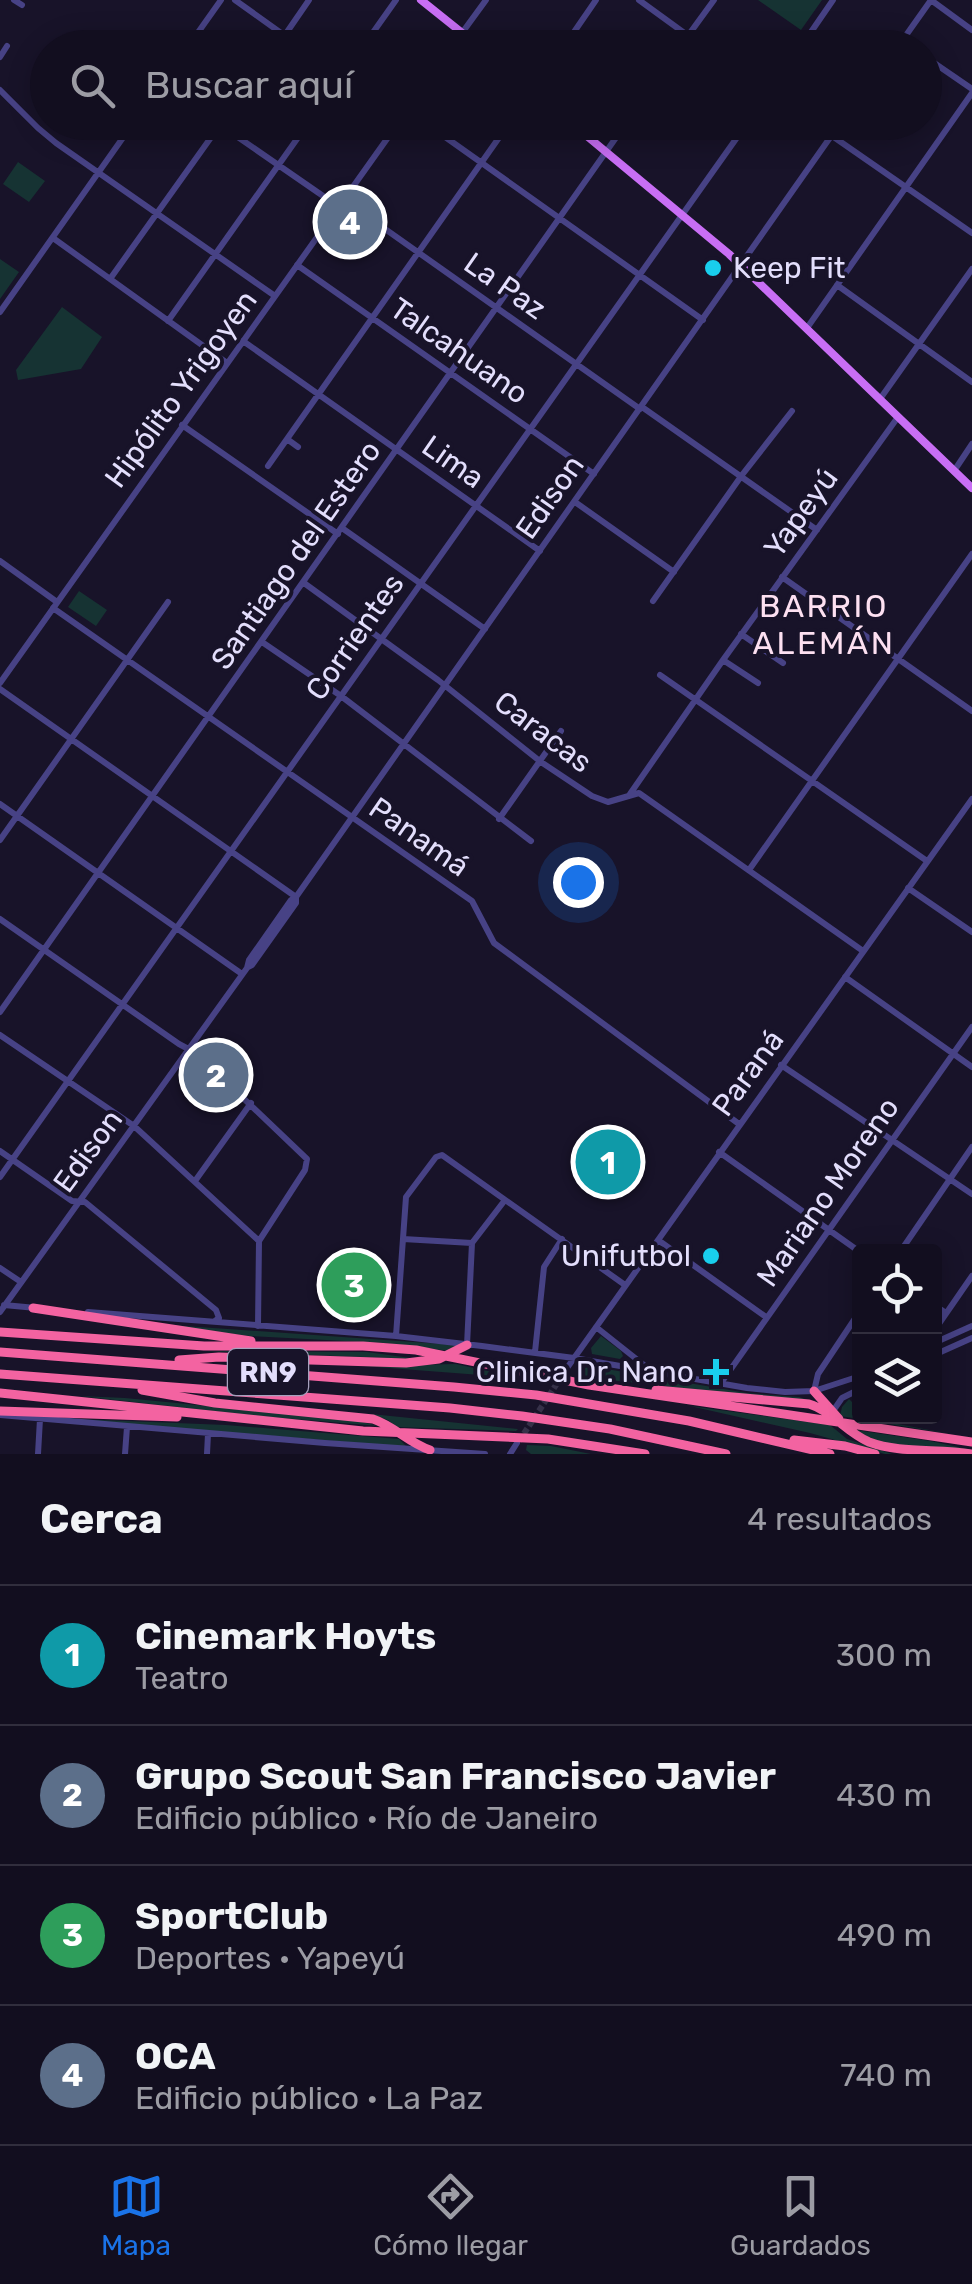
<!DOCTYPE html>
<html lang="es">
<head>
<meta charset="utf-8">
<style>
	body { margin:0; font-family:Rubik,sans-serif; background:#1f1c2c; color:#f1f3f6 }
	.controls { position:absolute; right:30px; bottom:30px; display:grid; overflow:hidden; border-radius:10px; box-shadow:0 5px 25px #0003 }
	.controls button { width:90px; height:90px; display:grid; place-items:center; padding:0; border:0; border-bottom:2px solid #312e3d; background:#120e1f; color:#f1f3f6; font:50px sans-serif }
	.you { position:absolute; left:578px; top:882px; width:35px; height:35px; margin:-25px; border:8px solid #fff; border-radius:50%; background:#1a73e8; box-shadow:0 0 0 15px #1a73e833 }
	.badge { display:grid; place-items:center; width:65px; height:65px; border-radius:50%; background:#1a73e8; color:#fff; font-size:32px; font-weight:700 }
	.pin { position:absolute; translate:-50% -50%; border:5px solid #fff; box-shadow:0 2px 10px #0006 }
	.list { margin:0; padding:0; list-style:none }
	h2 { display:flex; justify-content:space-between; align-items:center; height:130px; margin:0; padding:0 40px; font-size:42px }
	h2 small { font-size:32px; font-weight:400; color:#9c9ca4 }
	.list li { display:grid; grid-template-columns:65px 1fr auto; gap:30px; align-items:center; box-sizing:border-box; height:140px; padding:0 40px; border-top:2px solid #312e3d }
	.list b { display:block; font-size:38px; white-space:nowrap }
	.list p { margin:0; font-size:32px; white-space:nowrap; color:#9c9ca4 }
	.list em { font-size:32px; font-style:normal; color:#9c9ca4 }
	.icon { flex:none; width:55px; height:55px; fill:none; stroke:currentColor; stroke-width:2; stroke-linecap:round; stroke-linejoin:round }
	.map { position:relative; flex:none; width:972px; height:1454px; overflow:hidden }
	.search { position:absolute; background:#120e1f; box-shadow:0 5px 25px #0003; left:30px; right:30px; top:30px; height:110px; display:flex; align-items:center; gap:25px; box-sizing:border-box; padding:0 35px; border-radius:55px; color:#9c9ca4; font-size:38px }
	.sheet { height:690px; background:#120e1f }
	nav { display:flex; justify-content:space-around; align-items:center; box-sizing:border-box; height:140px; border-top:2px solid #312e3d; background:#120e1f; font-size:28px; color:#9c9ca4 }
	nav a { display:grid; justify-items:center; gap:5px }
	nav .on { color:#1a73e8 }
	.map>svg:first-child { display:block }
	.green { fill:#163333 }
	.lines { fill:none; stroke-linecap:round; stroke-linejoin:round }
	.minor-tunnel { stroke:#363149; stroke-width:6; stroke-dasharray:6 3; stroke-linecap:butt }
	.minor { stroke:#474285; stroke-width:6 }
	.major { stroke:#c86ef4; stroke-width:8 }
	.highway { stroke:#f363a1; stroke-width:9 }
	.poi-dot { fill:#19ceed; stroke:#181329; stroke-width:4 }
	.labels { text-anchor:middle; stroke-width:8; stroke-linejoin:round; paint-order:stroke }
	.shield { fill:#181329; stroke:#a6a1bd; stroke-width:2.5 }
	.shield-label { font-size:28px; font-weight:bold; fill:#e3defc }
	.poi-label { font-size:30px; fill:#e3defc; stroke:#181329; text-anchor:end }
	.street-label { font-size:30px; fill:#e3defc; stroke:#181329 }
	.neighbourhood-label { font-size:32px; letter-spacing:2.5px; fill:#fde0f1; stroke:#181329 }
</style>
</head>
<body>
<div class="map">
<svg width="972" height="1454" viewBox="0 0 972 1454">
	<rect width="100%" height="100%" fill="#181329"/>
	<path class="green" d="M758,0h64l-21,30z
		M18,162l27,19 -16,21 -26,-18z
		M0,259l19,13 -19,27z
		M62,307l40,30 -21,32 -63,11 -2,-10z
		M79,591l28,19 -11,16 -28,-19z
		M156,1324l300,21 -5,6 -68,-8 -134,-7z
		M601,1336l20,15 2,5 -3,3 -28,-5 -1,-6z
		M201,1351l166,1 51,7z
		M456,1364l63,14 -156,-12z
		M589,1366l158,27 52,4 12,4c-78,-6 -156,-17 -234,-24l3,-7z
		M80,1396l45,2 228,22 26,6 -120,-10z
		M849,1399l10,10 1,7 10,1 6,3 75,14 -111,-18 2,-9z
		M690,1406l140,19 17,14 45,15h-7l-75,-21z
		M371,1414l147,15 -2,2 -120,-4 -8,-7z
		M51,1418l175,7 173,14 8,8z
		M856,1430l74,11 42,9c-34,-2 -88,1 -116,-20z
		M527,1445l24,1 40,8h-60l-5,-4z"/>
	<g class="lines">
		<path class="minor-tunnel" d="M519,1441l43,-65"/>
		<path class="minor" d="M14,0l8,5
			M235,0l67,48
			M639,0l66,48
			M931,0l41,30
			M902,40l10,8
			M187,48l34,-48
			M276,48l33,-48
			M362,48l34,-48
			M451,48l35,-48
			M563,48l33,-48
			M679,48l35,-48
			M800,48l33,-48
			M897,48l34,-48
			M924,56l48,33
			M0,57l7,-11
			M0,90l38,38 18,15 219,153
			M216,122l123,85
			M424,122l279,198
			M812,122l160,111
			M344,200l296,209
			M53,238l174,125
			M297,265l297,209
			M110,279l112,-157
			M837,285l135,97
			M0,312l134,-190
			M168,321l141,-199
			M807,328l165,-235
			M243,341l297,210
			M880,399l92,-130
			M642,407l175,123
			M182,425l156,109
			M287,439l11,8
			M268,466l242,-344
			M954,471l18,-27
			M575,502l99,70
			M342,528l143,101
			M0,561l57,41
			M782,577l190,134
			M304,583l134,97 103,82 51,34 16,6 31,-9 224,158
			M653,601l89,-126 50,-64
			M53,608l419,293 22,42 245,181
			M741,634l42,29
			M262,642l79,54 190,145
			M723,660l35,23
			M660,675l267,186
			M0,683l399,-561
			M0,689l296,208
			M630,794l93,-134 175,-243
			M0,804l242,170
			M499,819l62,-88
			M0,840l168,-238
			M749,870l223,-316
			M908,888l64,44
			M0,919l179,125 17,9 111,106 -2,11 -46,71 -1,85
			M248,967l4,-2 44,-62v-6
			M845,977l127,90
			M0,1012l627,-890
			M0,1035l134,91 125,115
			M781,1065l191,129
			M0,1151l72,50 13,1 131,108 3,8 -4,3
			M719,1152l141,100
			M0,1177l748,-1055
			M195,1181l56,-78
			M403,1239l69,4
			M658,1240l108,77
			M900,1252l72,-105
			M0,1268l21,14
			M4,1305l32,3
			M934,1305l12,8
			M0,1312l247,-344 2,-8 42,-60 5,-3 545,-775
			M88,1312l308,24 86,10 92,12 173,30 38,4 29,-1 46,-15
			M596,1327l53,42
			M934,1331l38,-55
			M396,1336l10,-139 30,-40 6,-2 183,130
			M934,1343l38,-17
			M467,1345l5,-102 33,-43
			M535,1352l9,-85 18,-28
			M934,1355l38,-17
			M562,1375l410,-576
			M721,1383l251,-356
			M814,1391l4,-17 42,-63
			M833,1411l9,-13 18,-9
			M0,1415l325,28 160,11
			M38,1454l2,-35
			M125,1454l2,-27
			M207,1454l1,-20
			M510,1454l7,-11"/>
		<path class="major" d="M421,0l60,48
			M570,122l159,132 243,234"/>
		<path class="highway" d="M33,1308l218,33
			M0,1332l204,14h159l53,4 173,35 383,57
			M0,1352l454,35 82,8 153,26 141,33
			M179,1360l40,-3 187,6 33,-4 28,-14
			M0,1374l450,34 72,8 88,13 116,25
			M142,1390l73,13 158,16c21,7 36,24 57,31
			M656,1390l153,14c23,7 38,29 60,38 32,12 70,6 103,12
			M814,1391l25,28
			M0,1393l363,38 185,8 97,15
			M0,1411l177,6
			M794,1440l51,6 30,8"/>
	</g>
	<g class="poi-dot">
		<circle cx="713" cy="268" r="10"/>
		<circle cx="711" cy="1256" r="10"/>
		<path d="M711 1357h10v10h10v10h-10v10h-10v-10h-10v-10h10z"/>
	</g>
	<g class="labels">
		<rect class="shield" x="228" y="1349" width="80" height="46" rx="8"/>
		<g class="shield-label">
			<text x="268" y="1382">RN9</text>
		</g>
		<g class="poi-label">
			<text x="733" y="278" text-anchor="start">Keep Fit</text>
			<text x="691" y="1266">Unifutbol</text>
			<text x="694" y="1382">Clinica Dr. Nano</text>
		</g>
		<g class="street-label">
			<text transform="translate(505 286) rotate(35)" y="10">La Paz</text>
			<text transform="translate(459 351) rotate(35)" y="10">Talcahuano</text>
			<text transform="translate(181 389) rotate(-54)" y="10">Hipólito Yrigoyen</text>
			<text transform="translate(453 462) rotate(35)" y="10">Lima</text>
			<text transform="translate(550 497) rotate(-55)" y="10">Edison</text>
			<text transform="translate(801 513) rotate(-54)" y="10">Yapeyú</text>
			<text transform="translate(296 555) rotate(-55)" y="10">Santiago del Estero</text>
			<text transform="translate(355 637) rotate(-55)" y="10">Corrientes</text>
			<text transform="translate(543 732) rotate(37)" y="10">Caracas</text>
			<text transform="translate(419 837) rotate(35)" y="10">Panamá</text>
			<text transform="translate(748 1073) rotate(-54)" y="10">Paraná</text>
			<text transform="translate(88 1151) rotate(-54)" y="10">Edison</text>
			<text transform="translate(828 1192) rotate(-55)" y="10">Mariano Moreno</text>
		</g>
		<g class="neighbourhood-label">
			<text x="824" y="617">BARRIO<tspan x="824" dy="37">ALEMÁN</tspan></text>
		</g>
	</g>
</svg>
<div class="controls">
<button><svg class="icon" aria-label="locate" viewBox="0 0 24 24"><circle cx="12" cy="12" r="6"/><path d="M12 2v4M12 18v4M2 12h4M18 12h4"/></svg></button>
<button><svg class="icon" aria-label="layers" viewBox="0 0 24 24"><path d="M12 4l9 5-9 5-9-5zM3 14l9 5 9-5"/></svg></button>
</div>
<div class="you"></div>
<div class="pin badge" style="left:608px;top:1162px;background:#0f9aa8">1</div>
<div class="pin badge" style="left:216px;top:1075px;background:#5c6f8a">2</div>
<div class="pin badge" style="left:354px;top:1285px;background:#2e9e5b">3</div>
<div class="pin badge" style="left:350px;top:222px;background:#5c6f8a">4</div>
<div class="search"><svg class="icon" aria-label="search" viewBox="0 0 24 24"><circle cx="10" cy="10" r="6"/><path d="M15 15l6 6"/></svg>Buscar aquí</div>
</div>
<section class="sheet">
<h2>Cerca<small>4 resultados</small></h2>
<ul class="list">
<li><span class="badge" style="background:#0f9aa8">1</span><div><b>Cinemark Hoyts</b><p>Teatro</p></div><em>300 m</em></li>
<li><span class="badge" style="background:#5c6f8a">2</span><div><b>Grupo Scout San Francisco Javier</b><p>Edificio público · Río de Janeiro</p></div><em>430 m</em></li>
<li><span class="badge" style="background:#2e9e5b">3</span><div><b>SportClub</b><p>Deportes · Yapeyú</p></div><em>490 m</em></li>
<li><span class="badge" style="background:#5c6f8a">4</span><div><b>OCA</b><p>Edificio público · La Paz</p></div><em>740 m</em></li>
</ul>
</section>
<nav>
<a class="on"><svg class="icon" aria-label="map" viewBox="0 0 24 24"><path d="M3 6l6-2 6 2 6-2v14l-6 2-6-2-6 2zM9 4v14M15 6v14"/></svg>Mapa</a>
<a><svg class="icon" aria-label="directions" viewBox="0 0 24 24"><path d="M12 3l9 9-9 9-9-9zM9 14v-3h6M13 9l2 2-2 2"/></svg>Cómo llegar</a>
<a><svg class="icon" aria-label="saved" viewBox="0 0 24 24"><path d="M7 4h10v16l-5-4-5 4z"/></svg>Guardados</a>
</nav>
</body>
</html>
